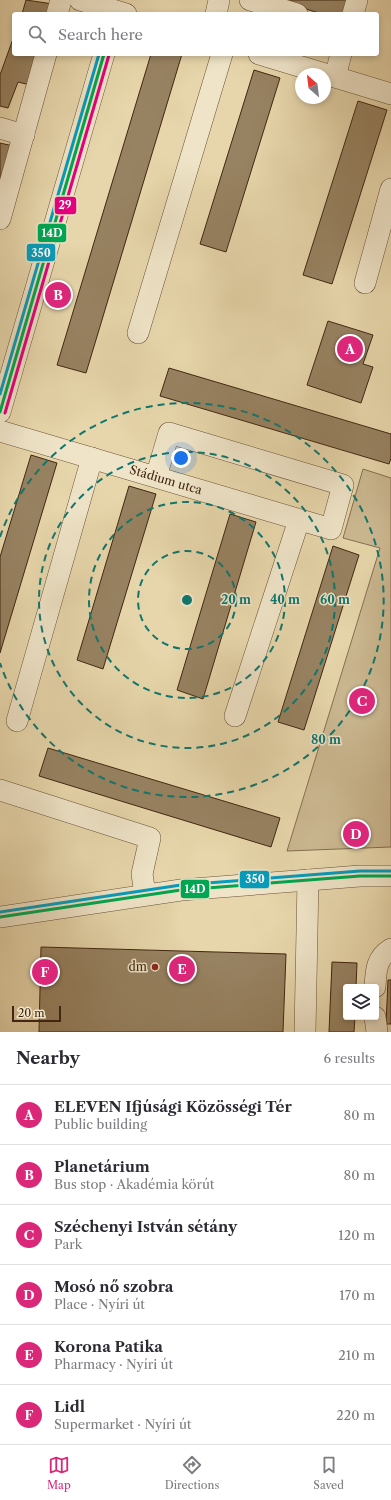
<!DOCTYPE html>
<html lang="en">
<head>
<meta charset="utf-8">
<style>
	body { margin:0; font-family:"Libre Caslon Text",serif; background:#f7f7f7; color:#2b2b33 }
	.controls { position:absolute; right:12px; bottom:12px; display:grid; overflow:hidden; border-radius:4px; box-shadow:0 2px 6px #0003 }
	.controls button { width:36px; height:36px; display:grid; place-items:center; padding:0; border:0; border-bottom:1px solid #e1e1e2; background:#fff; color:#2b2b33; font:20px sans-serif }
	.compass { position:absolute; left:295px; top:68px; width:36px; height:36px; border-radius:50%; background:#fff; box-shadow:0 2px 6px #0003; rotate:332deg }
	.scale { position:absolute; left:12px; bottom:10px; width:49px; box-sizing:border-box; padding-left:4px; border:2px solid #412611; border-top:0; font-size:11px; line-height:14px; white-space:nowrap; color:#412611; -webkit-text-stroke:3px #efe4c8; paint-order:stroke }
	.you { position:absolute; left:181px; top:458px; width:14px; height:14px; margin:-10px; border:3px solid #fff; border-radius:50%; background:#1a73e8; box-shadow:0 0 0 6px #1a73e833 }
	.badge { display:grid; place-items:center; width:26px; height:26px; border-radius:50%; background:#db2777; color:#fff; font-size:13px; font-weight:700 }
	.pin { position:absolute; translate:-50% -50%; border:2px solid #fff; box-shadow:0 1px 4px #0006 }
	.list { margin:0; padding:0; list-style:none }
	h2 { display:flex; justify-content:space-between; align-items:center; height:52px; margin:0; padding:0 16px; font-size:17px }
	h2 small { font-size:13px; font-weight:400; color:#7c7c81 }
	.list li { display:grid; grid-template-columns:26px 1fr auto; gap:12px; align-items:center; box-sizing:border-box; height:60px; padding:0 16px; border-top:1px solid #e1e1e2 }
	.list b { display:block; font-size:15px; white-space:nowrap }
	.list p { margin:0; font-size:13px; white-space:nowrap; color:#7c7c81 }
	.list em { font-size:13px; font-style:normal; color:#7c7c81 }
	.icon { flex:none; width:22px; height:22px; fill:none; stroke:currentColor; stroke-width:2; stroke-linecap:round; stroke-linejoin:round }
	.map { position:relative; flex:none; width:391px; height:1032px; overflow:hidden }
	.search { position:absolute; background:#fff; box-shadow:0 2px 6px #0003; left:12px; right:12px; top:12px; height:44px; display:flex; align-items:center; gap:10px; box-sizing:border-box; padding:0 14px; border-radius:4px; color:#7c7c81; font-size:15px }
	.sheet { height:412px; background:#fff }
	nav { display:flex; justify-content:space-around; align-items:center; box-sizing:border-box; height:56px; border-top:1px solid #e1e1e2; background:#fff; font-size:11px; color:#7c7c81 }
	nav a { display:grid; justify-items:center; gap:2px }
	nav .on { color:#db2777 }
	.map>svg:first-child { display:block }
	.green { fill:#cbb891; stroke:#866f51 }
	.building { fill:#978261; stroke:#412611 }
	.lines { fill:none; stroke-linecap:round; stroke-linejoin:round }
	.minor-casing { stroke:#6a5238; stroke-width:22 }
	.minor { stroke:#efe4c8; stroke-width:21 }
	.bus-1-casing { stroke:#efe4c8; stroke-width:6 }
	.bus-2-casing { stroke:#efe4c8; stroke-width:6 }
	.bus-3-casing { stroke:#efe4c8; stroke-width:6 }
	.bus-1 { stroke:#00a651; stroke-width:3 }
	.bus-2 { stroke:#e5007d; stroke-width:3 }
	.bus-3 { stroke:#069cbb; stroke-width:3 }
	.ring { fill:none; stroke:#0f766e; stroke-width:2; stroke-dasharray:7 5 }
	.poi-dot { fill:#8f2418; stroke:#efe4c8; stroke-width:1.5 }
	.labels { text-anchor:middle; stroke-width:3; stroke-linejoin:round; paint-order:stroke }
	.street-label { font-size:12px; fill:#412611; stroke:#efe4c8 }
	.poi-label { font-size:12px; fill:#412611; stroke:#efe4c8; text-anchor:end }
	.centre { fill:#0f766e; stroke:#efe4c8; stroke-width:2 }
	.ring-label { font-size:12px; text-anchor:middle; font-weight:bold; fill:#0f766e; stroke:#efe4c8; stroke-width:3; stroke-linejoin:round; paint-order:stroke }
	.line-badge { stroke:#efe4c8; stroke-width:1.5 }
	.badge-label { font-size:11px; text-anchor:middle; font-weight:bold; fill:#fff }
</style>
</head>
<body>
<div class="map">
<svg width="391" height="1032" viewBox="0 0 391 1032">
	<rect width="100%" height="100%" fill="#e7d6ab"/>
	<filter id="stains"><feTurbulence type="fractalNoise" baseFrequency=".005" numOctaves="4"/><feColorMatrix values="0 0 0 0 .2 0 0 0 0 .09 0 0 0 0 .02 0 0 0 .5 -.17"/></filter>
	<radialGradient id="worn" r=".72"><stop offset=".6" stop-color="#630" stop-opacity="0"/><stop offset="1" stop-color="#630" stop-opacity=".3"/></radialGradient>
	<path class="green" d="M363,469l28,9v369l-104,4 93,-303 -37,-10z"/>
	<path class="building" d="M26,0l27,4 -3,10h-28z
		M277,0h72l-3,14h-24z
		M14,36v18h25l-9,31 -12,-3 -10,26 -8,-2v-31z
		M151,54h31l-96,319 -29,-8z
		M254,70l26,8 -54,174 -26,-8z
		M358,101l29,9 -55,174 -29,-9z
		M0,143l13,3 -13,48z
		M328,321l45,14 -10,29 10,3 -12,36 -54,-18z
		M169,368l222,66v24l-2,6 -229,-68z
		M31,455l26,8 -57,190v-96z
		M129,486l27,8 -53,175 -26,-9z
		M230,514l26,8 -53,177 -26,-9z
		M333,546l26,9 -55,175 -26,-8z
		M48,748l232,70 -9,29 -232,-71z
		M41,947l245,7 -3,78h-244z
		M332,962l25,1 -1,24h-10v30h9l-1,15h-25z
		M388,980h3v44h-5z"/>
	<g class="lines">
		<defs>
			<g id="minor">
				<path d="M80,0l46,14"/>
				<path d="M250,0l47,14"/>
				<path d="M57,14l4,-14"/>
				<path d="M216,14l3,-14"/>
				<path d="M353,14l4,-14"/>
				<path d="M259,54l132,40"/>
				<path d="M335,77l6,-23"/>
				<path d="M0,128l24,7"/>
				<path d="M0,219l46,-165"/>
				<path d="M365,283l26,-94"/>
				<path d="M138,333l84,-279"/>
				<path d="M0,412l104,-358"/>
				<path id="s1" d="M0,431l331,98 12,-44 -174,-52 -13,44"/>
				<path d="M235,716l64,-196"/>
				<path d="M17,721l75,-263"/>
				<path d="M0,790l150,48 -8,36 3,20"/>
				<path d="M0,917l181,-27 179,-14h31"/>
				<path d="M375,987c1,-16 1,-29 16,-38"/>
				<path d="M375,1017l2,15"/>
				<path d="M305,1032l3,-152"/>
			</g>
		</defs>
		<use href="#minor" class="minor-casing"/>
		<use href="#minor" class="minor"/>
		<defs>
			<path id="bus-1" d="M0,412l104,-358
				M0,917l181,-27 179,-14h31"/>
			<path id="bus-2" d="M5,413l104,-358"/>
			<path id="bus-3" d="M0,394l99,-340
				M0,912l181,-27 179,-14h31"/>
		</defs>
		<use href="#bus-1" class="bus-1-casing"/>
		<use href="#bus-2" class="bus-2-casing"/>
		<use href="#bus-3" class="bus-3-casing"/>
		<use href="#bus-1" class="bus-1"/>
		<use href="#bus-2" class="bus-2"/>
		<use href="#bus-3" class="bus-3"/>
	</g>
	<g class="ring">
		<circle cx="187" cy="600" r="49"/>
		<circle cx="187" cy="600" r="98"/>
		<circle cx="187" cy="600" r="148"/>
		<path d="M0 537A197 197 0 1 1 0 663"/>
	</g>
	<circle class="poi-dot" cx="155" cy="967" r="4"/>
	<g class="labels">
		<g class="street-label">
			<text dy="4" stroke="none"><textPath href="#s1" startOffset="173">Stádium utca</textPath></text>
		</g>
		<g class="poi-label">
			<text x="147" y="971">dm</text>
		</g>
	</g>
	<circle cx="187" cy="600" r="6" class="centre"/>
	<g class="ring-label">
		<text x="236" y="604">20 m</text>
		<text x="285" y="604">40 m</text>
		<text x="335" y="604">60 m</text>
		<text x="326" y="744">80 m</text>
	</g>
	<g class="line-badge">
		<rect x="54" y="196" width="23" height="19" rx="4" fill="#e5007d"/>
		<rect x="37" y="223" width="30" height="20" rx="4" fill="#00a651"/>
		<rect x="26" y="243" width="30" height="19" rx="4" fill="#069cbb"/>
		<rect x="239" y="870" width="31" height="19" rx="4" fill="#069cbb"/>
		<rect x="180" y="879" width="30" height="20" rx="4" fill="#00a651"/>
	</g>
	<g class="badge-label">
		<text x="65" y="209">29</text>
		<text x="52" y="237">14D</text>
		<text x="41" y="257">350</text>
		<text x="255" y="883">350</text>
		<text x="195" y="893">14D</text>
	</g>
	<rect width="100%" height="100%" filter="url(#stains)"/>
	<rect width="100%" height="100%" fill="url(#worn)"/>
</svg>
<div class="controls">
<button><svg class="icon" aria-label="layers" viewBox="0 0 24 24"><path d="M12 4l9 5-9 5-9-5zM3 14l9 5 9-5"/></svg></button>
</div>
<svg class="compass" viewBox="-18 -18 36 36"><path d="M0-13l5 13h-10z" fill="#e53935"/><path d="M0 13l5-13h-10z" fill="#7c7c81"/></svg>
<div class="scale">20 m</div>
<div class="you"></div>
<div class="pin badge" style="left:350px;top:349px">A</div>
<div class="pin badge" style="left:58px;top:295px">B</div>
<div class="pin badge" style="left:362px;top:701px">C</div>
<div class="pin badge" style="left:356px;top:834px">D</div>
<div class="pin badge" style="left:182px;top:969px">E</div>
<div class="pin badge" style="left:45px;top:972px">F</div>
<div class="search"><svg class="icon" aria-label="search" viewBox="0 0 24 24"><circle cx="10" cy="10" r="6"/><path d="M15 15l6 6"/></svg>Search here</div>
</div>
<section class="sheet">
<h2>Nearby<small>6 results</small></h2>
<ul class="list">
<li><span class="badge">A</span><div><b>ELEVEN Ifjúsági Közösségi Tér</b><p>Public building</p></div><em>80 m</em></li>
<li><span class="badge">B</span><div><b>Planetárium</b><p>Bus stop · Akadémia körút</p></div><em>80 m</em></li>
<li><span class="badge">C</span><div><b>Széchenyi István sétány</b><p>Park</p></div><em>120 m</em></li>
<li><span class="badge">D</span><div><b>Mosó nő szobra</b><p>Place · Nyíri út</p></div><em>170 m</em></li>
<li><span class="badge">E</span><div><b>Korona Patika</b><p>Pharmacy · Nyíri út</p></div><em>210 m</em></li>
<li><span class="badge">F</span><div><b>Lidl</b><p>Supermarket · Nyíri út</p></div><em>220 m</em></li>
</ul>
</section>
<nav>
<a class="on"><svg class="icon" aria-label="map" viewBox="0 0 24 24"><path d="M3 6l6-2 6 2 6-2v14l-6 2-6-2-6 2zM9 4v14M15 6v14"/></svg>Map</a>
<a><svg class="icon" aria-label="directions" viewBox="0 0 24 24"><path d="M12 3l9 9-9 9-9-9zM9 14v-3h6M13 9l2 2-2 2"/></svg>Directions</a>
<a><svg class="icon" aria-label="saved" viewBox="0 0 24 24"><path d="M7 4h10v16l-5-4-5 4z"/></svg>Saved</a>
</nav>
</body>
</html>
